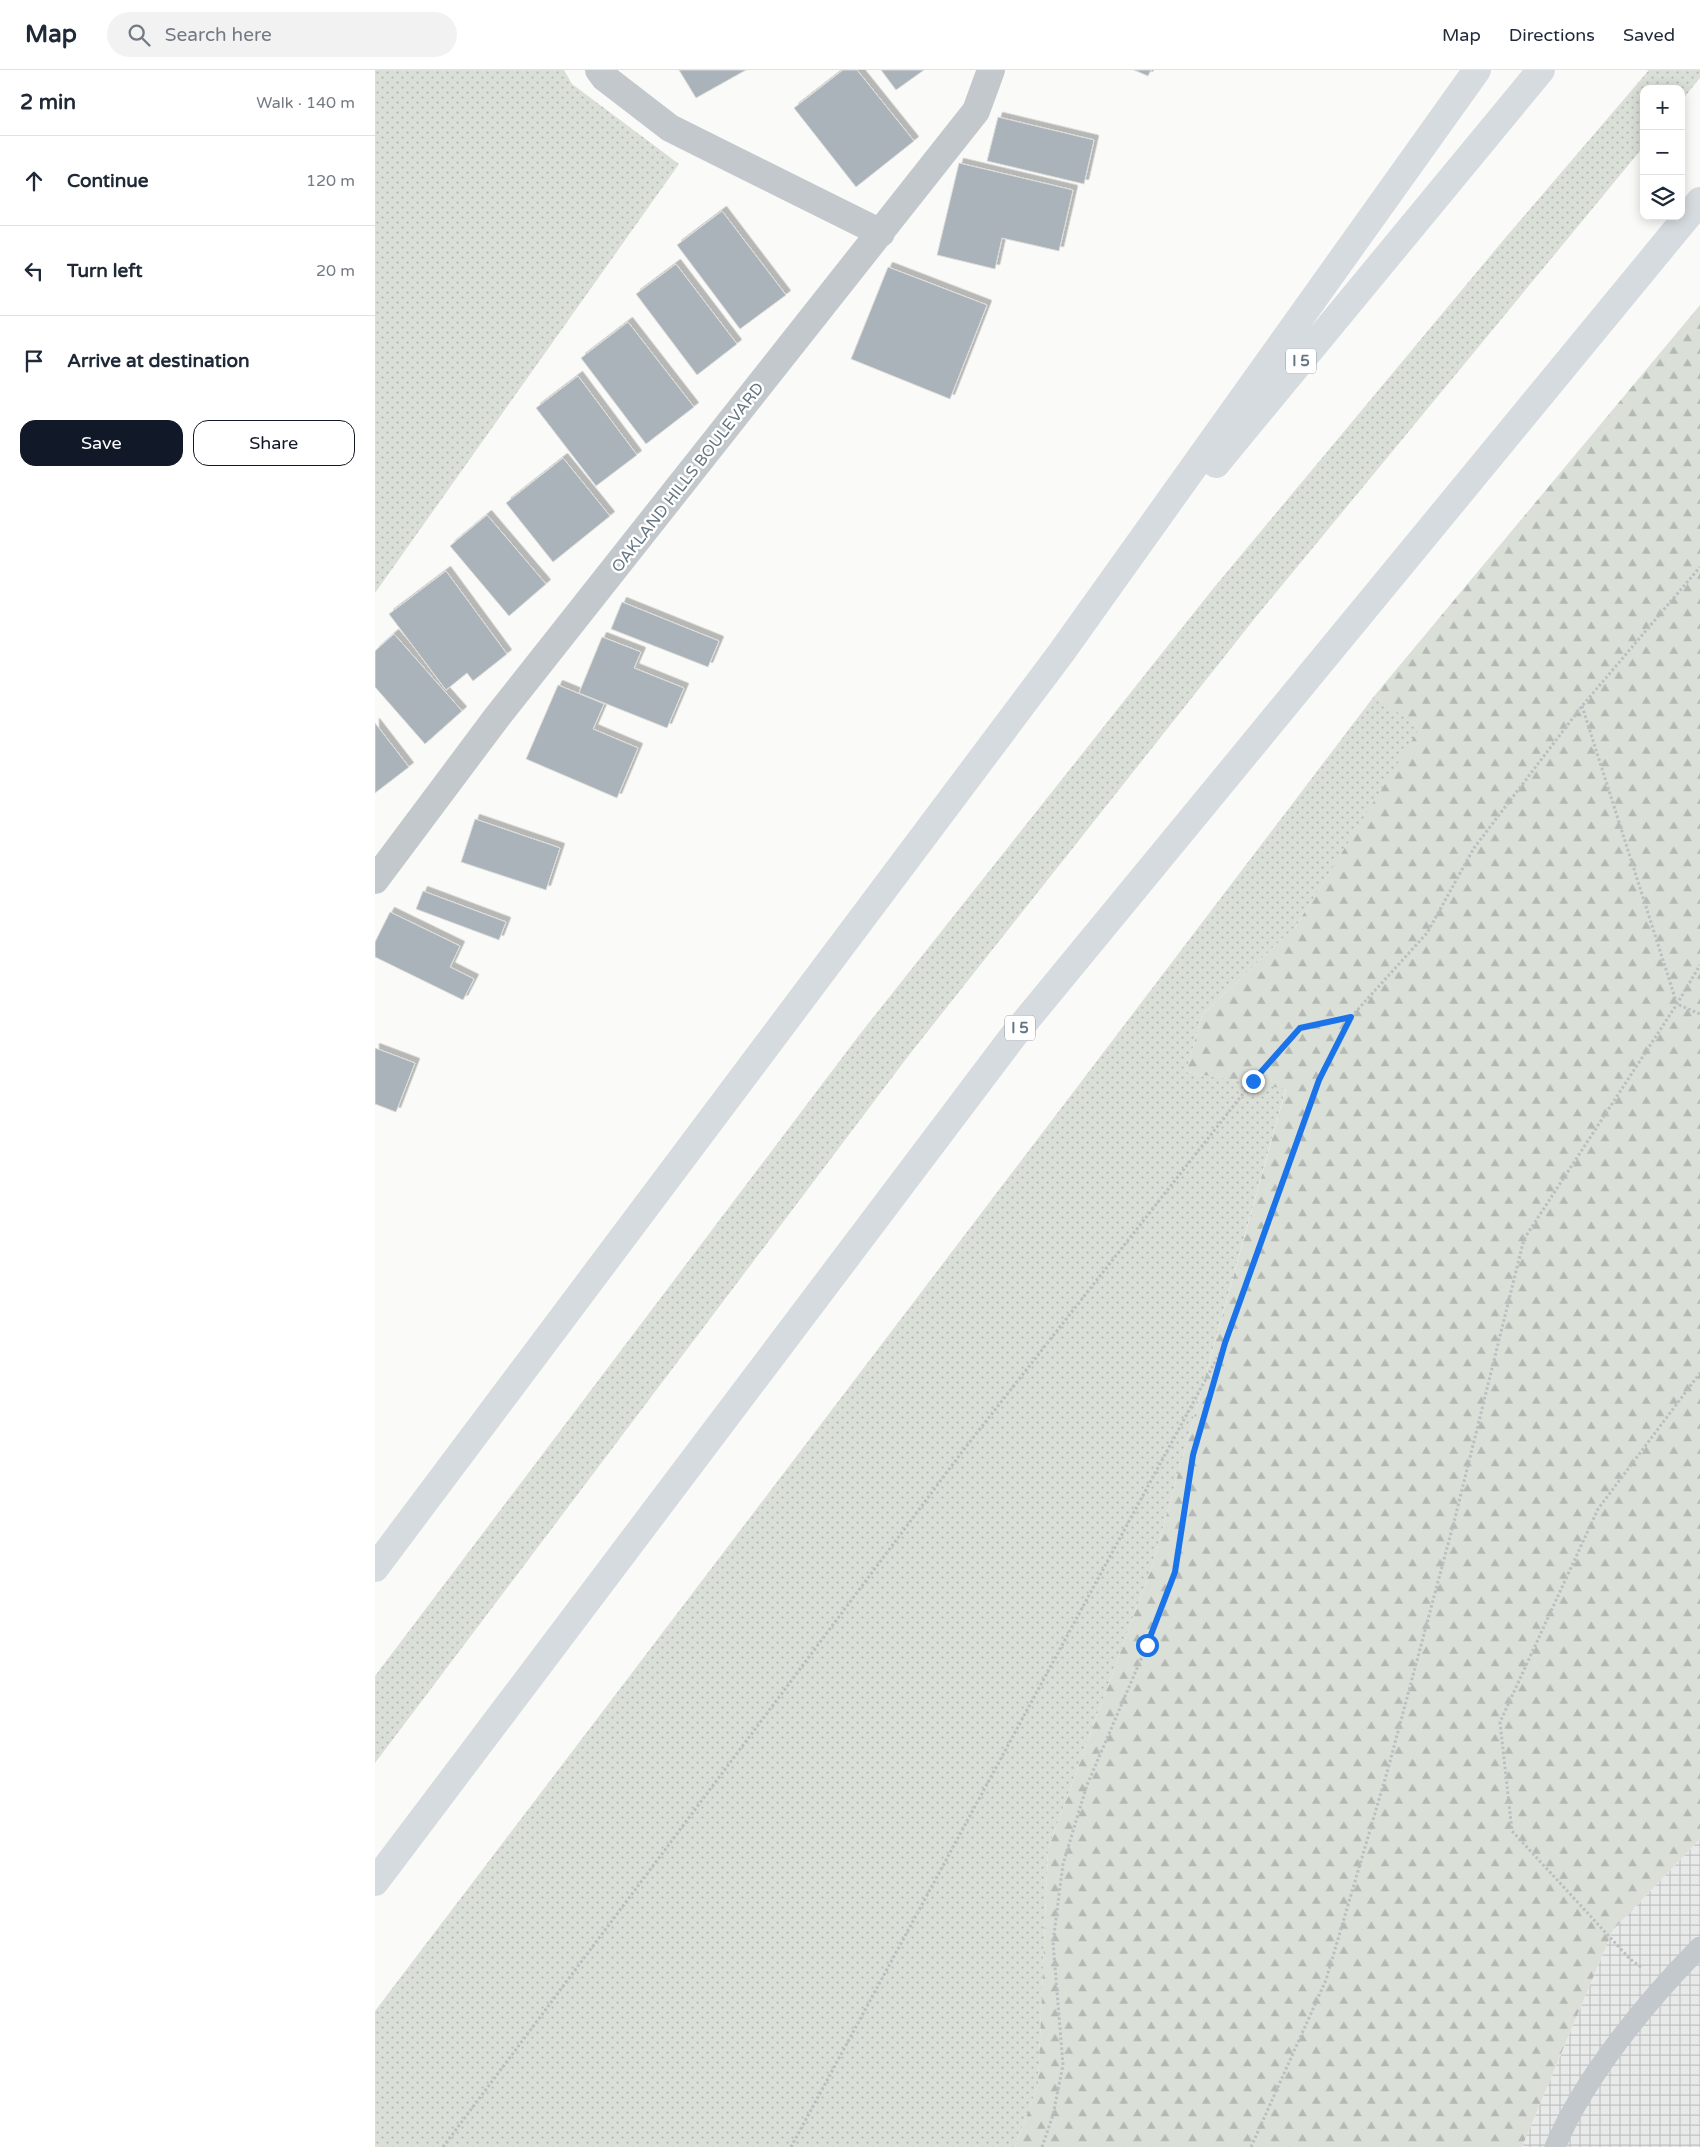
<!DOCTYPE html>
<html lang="en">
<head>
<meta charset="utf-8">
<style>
	body { margin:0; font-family:"Varela Round",sans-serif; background:#f2f2f3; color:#1f2937 }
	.controls { position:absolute; right:15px; top:15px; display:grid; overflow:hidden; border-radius:10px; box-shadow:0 2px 12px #0003 }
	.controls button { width:45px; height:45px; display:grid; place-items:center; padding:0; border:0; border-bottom:1px solid #e0e1e3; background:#fff; color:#1f2937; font:25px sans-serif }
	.stop { position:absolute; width:15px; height:15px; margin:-11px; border:4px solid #1a73e8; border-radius:50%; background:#fff }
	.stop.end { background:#1a73e8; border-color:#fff; box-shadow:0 1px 5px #0008 }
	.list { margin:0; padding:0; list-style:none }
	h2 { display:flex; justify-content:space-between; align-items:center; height:65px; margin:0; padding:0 20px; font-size:21px }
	h2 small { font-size:16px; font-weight:400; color:#747a83 }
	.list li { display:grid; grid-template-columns:32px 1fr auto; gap:15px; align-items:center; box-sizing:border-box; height:90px; padding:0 20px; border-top:1px solid #e0e1e3 }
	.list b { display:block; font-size:19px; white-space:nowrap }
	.list em { font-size:16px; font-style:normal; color:#747a83 }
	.actions { display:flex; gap:10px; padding:15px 20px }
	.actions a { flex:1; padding:11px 0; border:1px solid #111827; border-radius:15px; text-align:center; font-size:18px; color:#111827 }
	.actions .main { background:#111827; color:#fff }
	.icon { flex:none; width:28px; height:28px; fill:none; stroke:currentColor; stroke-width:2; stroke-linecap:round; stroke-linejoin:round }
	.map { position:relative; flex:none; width:1325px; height:2077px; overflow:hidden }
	header { display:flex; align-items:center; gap:30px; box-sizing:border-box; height:70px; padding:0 25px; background:#fff; border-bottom:1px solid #e0e1e3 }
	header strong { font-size:24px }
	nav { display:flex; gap:28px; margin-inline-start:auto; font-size:18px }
	.search { width:350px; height:45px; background:#f2f2f3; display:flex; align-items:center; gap:12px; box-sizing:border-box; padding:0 18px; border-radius:28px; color:#747a83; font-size:19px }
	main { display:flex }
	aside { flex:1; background:#fff }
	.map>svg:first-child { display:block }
	.industrial { fill:url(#industrial-grid) }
	.grass { fill:url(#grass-dots) }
	.forest { fill:url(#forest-firs) }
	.building { fill:#aab3b9; stroke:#dcdcda; filter:url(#shadow) }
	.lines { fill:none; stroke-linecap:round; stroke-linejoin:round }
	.path { stroke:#bbbfc2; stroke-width:3; stroke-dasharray:2.5 2.5; stroke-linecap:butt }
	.lane { stroke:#c3c8cc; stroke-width:21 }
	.street { stroke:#c3c8cc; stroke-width:28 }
	.highway { stroke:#d6dbdf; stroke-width:28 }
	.route { stroke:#1a73e8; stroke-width:6 }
	.labels { text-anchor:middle; stroke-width:5; stroke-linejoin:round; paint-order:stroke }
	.shield { fill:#fff; stroke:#939fa8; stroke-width:1 }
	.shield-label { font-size:15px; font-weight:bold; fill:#657683 }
	.street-label { font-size:16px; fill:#657683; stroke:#fff }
</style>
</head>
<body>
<header>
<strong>Map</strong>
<div class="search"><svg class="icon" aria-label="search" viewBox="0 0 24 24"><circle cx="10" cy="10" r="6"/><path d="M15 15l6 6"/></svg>Search here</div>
<nav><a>Map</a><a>Directions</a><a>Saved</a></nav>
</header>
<main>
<aside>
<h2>2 min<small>Walk · 140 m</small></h2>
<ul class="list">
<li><svg class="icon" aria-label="ahead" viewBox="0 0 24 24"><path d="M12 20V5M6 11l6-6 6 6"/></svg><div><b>Continue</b></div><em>120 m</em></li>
<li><svg class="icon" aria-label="left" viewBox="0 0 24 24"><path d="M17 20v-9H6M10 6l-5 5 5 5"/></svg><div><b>Turn left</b></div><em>20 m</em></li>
<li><svg class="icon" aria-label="arrive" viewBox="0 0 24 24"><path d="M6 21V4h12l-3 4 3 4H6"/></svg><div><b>Arrive at destination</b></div></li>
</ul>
<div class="actions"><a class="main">Save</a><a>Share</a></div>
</aside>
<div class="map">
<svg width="1325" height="2077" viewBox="0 0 1325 2077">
	<defs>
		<pattern id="industrial-grid" width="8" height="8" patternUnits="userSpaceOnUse" patternTransform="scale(1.25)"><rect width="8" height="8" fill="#e8e9e9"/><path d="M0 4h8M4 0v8" fill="none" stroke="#c0c1c2"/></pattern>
		<pattern id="grass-dots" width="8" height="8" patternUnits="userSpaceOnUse" patternTransform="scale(1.25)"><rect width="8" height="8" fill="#dadfd7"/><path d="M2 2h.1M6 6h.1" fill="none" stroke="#b4b9b4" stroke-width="1.8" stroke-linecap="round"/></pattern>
		<pattern id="forest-firs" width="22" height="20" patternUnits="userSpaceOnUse" patternTransform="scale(1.25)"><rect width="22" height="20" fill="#dadfd7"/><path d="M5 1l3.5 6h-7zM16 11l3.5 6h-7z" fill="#b4b9b4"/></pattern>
		<filter id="shadow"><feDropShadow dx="4.5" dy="-4.5" stdDeviation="0" flood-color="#0004"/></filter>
	</defs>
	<rect width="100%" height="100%" fill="#fafaf8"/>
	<path class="industrial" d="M1325,1769v308h-178l91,-217z"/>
	<path class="grass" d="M0,0h189l8,14 107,80 -304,429z
		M1274,0h51v8l-19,23v-12h-37v57l-389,472 -346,437 -534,708v-87l3,-4 482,-638 352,-444 294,-353z
		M1000,625l45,34 -124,197 -94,89 -16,57 100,16 -133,475 -105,286 -10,236 -23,62h-640v-136z"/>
	<path class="forest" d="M1325,235v1534l-87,91 -91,217h-507l23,-62 10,-236 105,-286 133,-474 -100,-17 16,-57 94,-89 123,-197 -44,-34z"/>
	<path class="building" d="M304,0h67l-50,28z
		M468,0h14l57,71 -58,46 -62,-79z
		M506,0h43l-28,20z
		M759,0h17l-3,6z
		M623,47l96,23 -10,44 -97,-23z
		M584,93l114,27 -14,61 -57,-13 -7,31 -58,-14z
		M347,141l64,84 -46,34 -63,-84z
		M301,194l61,80 -40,31 -61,-81z
		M513,197l99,38 -37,94 -99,-40z
		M253,252l66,85 -48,37 -65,-86z
		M203,306l59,79 -41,31 -60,-78z
		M188,388l47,58 -57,46 -47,-59z
		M112,445l59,69 -37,32 -59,-70z
		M71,501l61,83 -34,27 -6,-8 -21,17 -57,-76z
		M247,532l97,39 -11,26 -97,-38z
		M19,564l68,77 -37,33 -50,-57v-36z
		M227,567l39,15 -7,16 50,20 -17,40 -88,-35z
		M183,615l46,19 -11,25 45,19 -21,50 -91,-39z
		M0,653l34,44 -34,26z
		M100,749l85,29 -14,42 -85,-28z
		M48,821l83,31 -7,18 -83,-31z
		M15,842l70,34 -10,21 24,12 -11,21 -88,-43v-15z
		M0,978l40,15 -19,49 -21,-8z"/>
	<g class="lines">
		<path class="path" d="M1207,636l95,298 23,10
			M1266,1897l-11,-8 -118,-128 -12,-109 98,-213 102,-136
			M68,2077l522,-699 288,-367 47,-53 50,-11
			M416,2077l430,-796
			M667,2077l11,-32 10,-50 -10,-123 10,-78 24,-79 60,-140 28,-73 17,-117 33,-112 94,-263 32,-63 76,-84 47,-85 108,-142 118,-139
			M876,2077l75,-167 62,-211 67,-251 69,-279 153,-235 23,-39"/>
		<path class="lane" d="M1180,2077c29,-70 92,-146 145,-200"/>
		<path class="street" d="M224,0l6,8 65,50 211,105
			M0,810l122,-163 479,-606 15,-41"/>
		<path class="highway" d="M841,394l325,-394
			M0,1498l686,-915 416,-583
			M0,1812l639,-847 686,-834"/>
	</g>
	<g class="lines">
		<path class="route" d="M772,1575l28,-73 18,-117 32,-112 94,-263 32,-63 -51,11 -47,53"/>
	</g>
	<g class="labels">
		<g class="shield">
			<rect x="911" y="278.5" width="30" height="25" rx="4"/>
			<rect x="630" y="945.5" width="30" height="25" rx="4"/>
		</g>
		<g class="shield-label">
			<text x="926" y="296">I 5</text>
			<text x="645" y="963">I 5</text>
		</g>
		<g class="street-label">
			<text transform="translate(312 407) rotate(-52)" y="6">OAKLAND HILLS BOULEVARD</text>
		</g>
	</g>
</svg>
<div class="controls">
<button>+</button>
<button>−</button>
<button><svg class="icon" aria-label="layers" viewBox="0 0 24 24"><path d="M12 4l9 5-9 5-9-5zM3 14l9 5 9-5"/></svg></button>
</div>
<div class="stop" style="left:772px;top:1575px"></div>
<div class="stop end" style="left:878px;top:1011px"></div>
</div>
</main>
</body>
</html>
